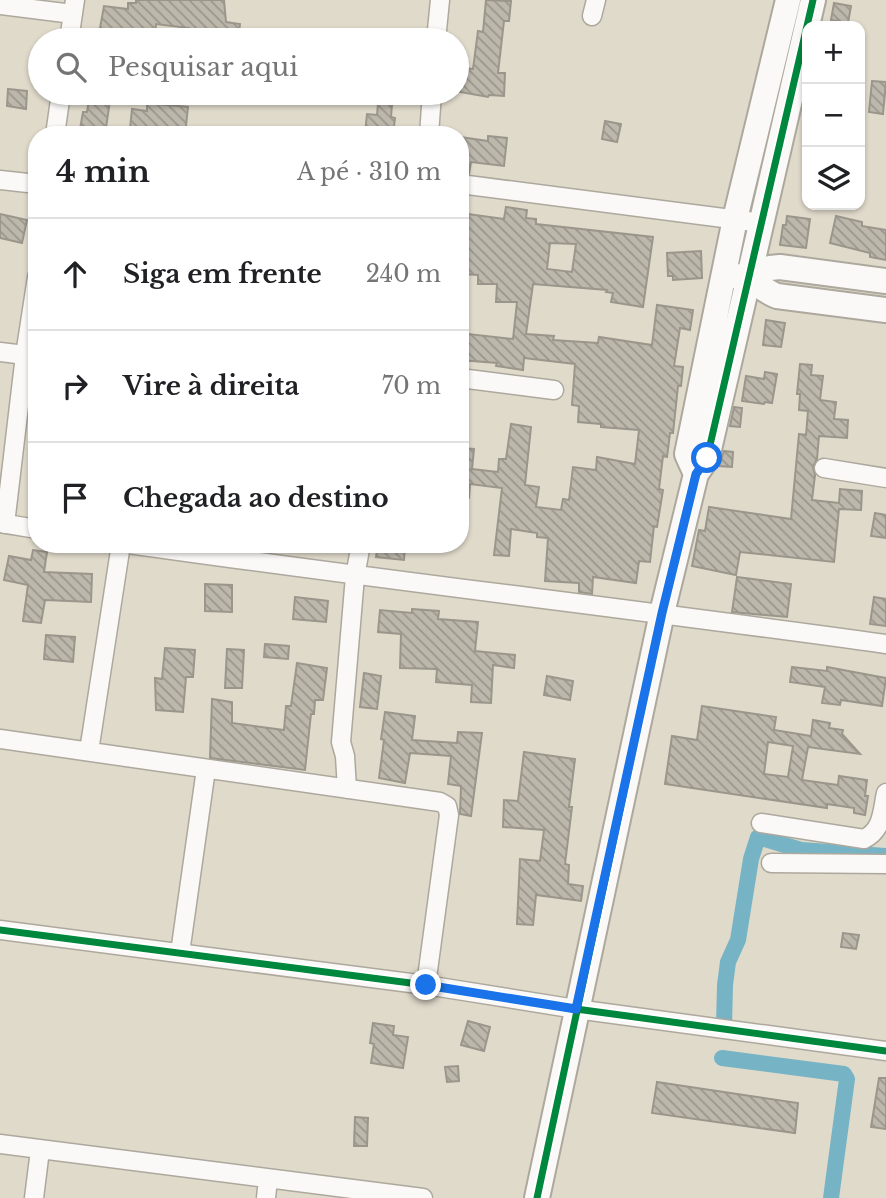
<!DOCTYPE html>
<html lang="pt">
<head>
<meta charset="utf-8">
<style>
	body { margin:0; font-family:"Libre Baskerville",serif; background:#f6f6f6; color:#202124 }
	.controls { position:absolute; right:21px; top:21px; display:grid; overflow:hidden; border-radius:14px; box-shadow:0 2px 5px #0004 }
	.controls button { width:63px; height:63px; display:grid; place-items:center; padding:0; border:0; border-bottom:2px solid #e0e0e0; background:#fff; color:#202124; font:35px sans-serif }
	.stop { position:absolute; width:21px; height:21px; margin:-16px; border:5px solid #1a73e8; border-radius:50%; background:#fff }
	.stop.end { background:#1a73e8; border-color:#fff; box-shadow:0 2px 7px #0008 }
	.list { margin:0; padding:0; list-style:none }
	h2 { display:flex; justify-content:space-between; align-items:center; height:91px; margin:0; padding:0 28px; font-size:30px }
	h2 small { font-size:23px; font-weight:400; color:#757577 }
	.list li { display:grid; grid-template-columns:46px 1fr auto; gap:21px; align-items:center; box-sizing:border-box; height:112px; padding:0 28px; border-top:2px solid #e0e0e0 }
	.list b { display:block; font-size:26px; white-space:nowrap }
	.list em { font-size:23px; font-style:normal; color:#757577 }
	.icon { flex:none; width:38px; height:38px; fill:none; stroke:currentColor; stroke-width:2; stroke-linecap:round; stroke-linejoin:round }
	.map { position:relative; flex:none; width:886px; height:1198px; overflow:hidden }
	.search { position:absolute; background:#fff; box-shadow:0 2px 5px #0004; left:28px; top:28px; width:441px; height:77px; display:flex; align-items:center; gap:18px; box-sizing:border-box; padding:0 24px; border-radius:38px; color:#757577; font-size:26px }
	.panel { position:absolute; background:#fff; box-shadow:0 2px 5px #0004; left:28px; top:126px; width:441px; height:427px; border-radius:28px }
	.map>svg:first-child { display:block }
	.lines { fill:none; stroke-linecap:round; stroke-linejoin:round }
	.canal { stroke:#76b4c5; stroke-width:16 }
	.building { fill:url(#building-back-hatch); stroke:#9b968b; stroke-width:2; fill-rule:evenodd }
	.street-casing { stroke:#ada89d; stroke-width:21 }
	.secondary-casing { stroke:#ada89d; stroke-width:28 }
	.street { stroke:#faf9f7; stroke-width:18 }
	.secondary { stroke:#faf9f7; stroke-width:24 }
	.cycleway-casing { stroke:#fff; stroke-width:11 }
	.cycleway { stroke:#00873e; stroke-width:7 }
	.route { stroke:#1a73e8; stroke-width:9 }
</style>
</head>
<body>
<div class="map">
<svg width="886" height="1198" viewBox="0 0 886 1198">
	<defs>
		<pattern id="building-back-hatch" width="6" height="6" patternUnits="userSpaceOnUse" patternTransform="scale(1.75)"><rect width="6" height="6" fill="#bdb8ac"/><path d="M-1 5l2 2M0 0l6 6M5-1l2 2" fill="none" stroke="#9a968c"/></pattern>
	</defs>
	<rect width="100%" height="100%" fill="#e0dacb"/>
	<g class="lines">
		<path class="canal" d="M724,1027l1,-42 3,-23 10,-22 13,-81 7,-22 43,13 85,6
			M722,1058l122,16 3,5 -16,119"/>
	</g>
	<path class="building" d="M136,0h88l2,22 14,2 -2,16h-51l2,-12 -33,-4 -1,12 -26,-2 -1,6 -30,-1 6,-33 24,3v-6h8z
		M486,0l25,1 -2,20h-5l-6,52h7l-1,23 -15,-1 -1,2 -28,-5 5,-24 8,1 5,-38 5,1z
		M834,3l17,3 -3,17 -17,-3z
		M872,81l14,1 -3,32 -14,-2z
		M8,89l19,2 -1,18 -19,-3z
		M90,93h21l-6,42h-26l4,-23h4z
		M379,93h14l-2,24 4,1 -2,17 -28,-2 2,-19 10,1z
		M147,103l41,4 -3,28h-42v-4l-13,-2 2,-20 15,2z
		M605,121l16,3 -4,18 -15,-3z
		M488,136l19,2 -3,28 -33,-4 -2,12 -9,-1v-36l28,4z
		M506,207l21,3 -1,8 10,1v5l117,13 -10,70 -32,-5 2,-9 -7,-1 1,-2 -74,-6 -7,50 28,2 -1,4 45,3 1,-6 53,8 5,-40 36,5 -3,20 -10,-2 -6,38 9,1 -2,19h-3l-5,47h-3l-3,24 -4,-1 -4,33 4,1 -6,37 -3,-1 -4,36 -11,-1 -3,22 -43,-6 -1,17 -13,-2v-9l-34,-2 3,-43 -11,-1v-4l-26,-4 -2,27 -15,-1 8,-67 -32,-4 -1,14h-9l2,-50 12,1 -2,20 26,3 1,-13h7l5,-35 20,3 -6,58 14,2 -3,20 25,3 2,-11 6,1 4,-33 23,3 1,-13 38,7 4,-34 -38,-3v-3l-23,-2 1,-16 -7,-1 3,-41 -51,-6 -1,12 -27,-4 1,-3 -37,-3v-27l53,6 4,-37h-21l1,-18h-19v-9l-16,-1 2,-34h-4v-27l44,6zM550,243l26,1 -4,28 -25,-3z
		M0,214l27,6 -5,23 -22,-5z
		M787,216l23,3 -4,29 -26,-3 3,-20h3z
		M836,216l26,6v4l24,4v30l-16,-3v-4l-40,-10z
		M701,251l1,27 -29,2v-4h-5l-1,-23z
		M766,320l19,3 -4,24 -18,-2z
		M800,364l12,1 -1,10 12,1 -3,24 16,2 -2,17 14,1 -1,18 -28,-2 -2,23 -4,8 2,8 -3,25 27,3 1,-14 22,2 -1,19 -22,-1 -5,53 -94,-10 -4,23 -44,-9 7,-36 6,1 4,-24 82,12 8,-85 7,1 2,-24 -9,-1 1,-16h-3z
		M765,372l12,2 -5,29 -7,-1 -1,2 -22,-3 4,-25 18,3z
		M734,407l8,1 -2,19 -10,-1z
		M724,451l9,1 -1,15 -13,-1z
		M875,513l11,2v23l-15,-2z
		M378,544h27l-1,16 -28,-3z
		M33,550l14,2 -3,20 48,2 -1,28 -46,-2 -4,23 -18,-2 5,-36 -24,-5 5,-24 22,4z
		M737,577l54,7 -4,33 -55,-5z
		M205,584l27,1v27l-27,-1z
		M295,597l33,4 -2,21 -33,-3z
		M874,597l12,2v27l-16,-2z
		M412,609l27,2 -1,8 40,3 -3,29 40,4 -1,13 -21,-3 -2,38 -20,-1 1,-17 -36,-3 1,-13 -37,-1 1,-34 -23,-2 2,-22 32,3z
		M46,635l29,2 -2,25 -29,-3z
		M265,644l24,2 -1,13 -24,-2z
		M165,648l30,2 -2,27h-7l-3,35 -27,-2 -1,-32 7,1z
		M227,649l17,1 -2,38h-17z
		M297,663l30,5 -4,32h-8l-1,14h-3l-6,56 -95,-12 2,-59 20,3v21l52,7 2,-24h5z
		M792,667l35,4v-4l59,11 -4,28 -41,-6 -1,5 -18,-2 3,-16 -35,-5z
		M364,673l17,3 -4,33 -17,-2z
		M547,676l26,5 -3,19 -26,-5z
		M702,706l74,11 -2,13 37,6 2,-16 17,3 -1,5 14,2 -1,4 18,20 -52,-7 -6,33 36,5 1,-9 28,4 -2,16h3l-3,19 -11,-2v-5l-27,-4v4l-162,-24 7,-48 25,4zM768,742l25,4 -5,31 -24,-3z
		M385,712l30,4 -3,24 45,3 1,-11 24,1 -11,83 -11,-2 1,-28 -13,-2 3,-28 -41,-3 -5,30 -26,-5 5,-38 -3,-1z
		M524,752l51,7 -6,48h3l-7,57 4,1 -1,19 15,2 -2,15 -45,-6 -3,30 -16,-1 3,-65 20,2 4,-31 -41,-3 1,-27 14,1z
		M843,933l16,2 -3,14 -15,-2z
		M468,1021l22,6 -6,24 -23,-6z
		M373,1023l21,3 -1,9 15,2 -5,31 -32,-5 3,-19 -4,-1z
		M458,1066l1,15 -12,1 -2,-15z
		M879,1078h7v51l-15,-2z
		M657,1082l141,21 -3,30 -143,-20z
		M355,1117l13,1 -1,28h-13z"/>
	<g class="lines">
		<defs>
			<path id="street" d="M0,5l73,9
				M592,16l4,-16
				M69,40l6,-40
				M436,40l4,-40
				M55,135l6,-42
				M429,135l3,-42
				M0,180l37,4
				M460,184l302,39
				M0,352l25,3
				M460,378l94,12
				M824,468l62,10
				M0,523l37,6
				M5,524l20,-169 12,-78
				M129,544c252,36 505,65 757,100
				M0,739l440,63 7,4 2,9 -23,170
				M89,751l32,-207
				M347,789l-2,-33 -4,-14 14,-166 6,-32
				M761,823l103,16c19,-9 18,-28 22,-46
				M771,863l115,1
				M0,930l426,55 150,24 310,42
				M180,953l26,-184
				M0,1144l423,54
				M34,1198l6,-48
				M266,1198l2,-19"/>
			<path id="secondary" d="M736,276c21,3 23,13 41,20l109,14
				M750,278l20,-10 10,-1 106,14
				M696,474l-9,-20 48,-235 53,-219
				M537,1198l125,-585 34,-139 11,-16 106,-458"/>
		</defs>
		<use href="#street" class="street-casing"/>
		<use href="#secondary" class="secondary-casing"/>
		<use href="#street" class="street"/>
		<use href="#secondary" class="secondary"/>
		<defs>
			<path id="cycleway" d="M0,930l426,55 150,24 310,42
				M537,1198l125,-585 34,-139 11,-16 106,-458"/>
		</defs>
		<use href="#cycleway" class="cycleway-casing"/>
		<use href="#cycleway" class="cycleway"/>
	</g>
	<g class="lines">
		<path class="route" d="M426,985l150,24 86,-396 34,-139 11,-16"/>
	</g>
</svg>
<div class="controls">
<button>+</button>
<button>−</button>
<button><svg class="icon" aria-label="layers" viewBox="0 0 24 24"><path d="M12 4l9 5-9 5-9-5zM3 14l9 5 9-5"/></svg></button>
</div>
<div class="stop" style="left:707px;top:458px"></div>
<div class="stop end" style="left:426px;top:985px"></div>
<div class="search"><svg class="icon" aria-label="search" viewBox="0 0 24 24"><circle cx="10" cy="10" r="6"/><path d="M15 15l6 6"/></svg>Pesquisar aqui</div>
<section class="panel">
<h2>4 min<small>A pé · 310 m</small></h2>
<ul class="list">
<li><svg class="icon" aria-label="ahead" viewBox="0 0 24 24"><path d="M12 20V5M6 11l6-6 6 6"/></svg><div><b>Siga em frente</b></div><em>240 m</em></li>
<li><svg class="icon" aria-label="right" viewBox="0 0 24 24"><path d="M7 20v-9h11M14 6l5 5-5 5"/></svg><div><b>Vire à direita</b></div><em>70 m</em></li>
<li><svg class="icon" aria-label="arrive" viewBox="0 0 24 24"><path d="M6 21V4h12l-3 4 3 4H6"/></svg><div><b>Chegada ao destino</b></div></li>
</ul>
</section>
</div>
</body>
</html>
